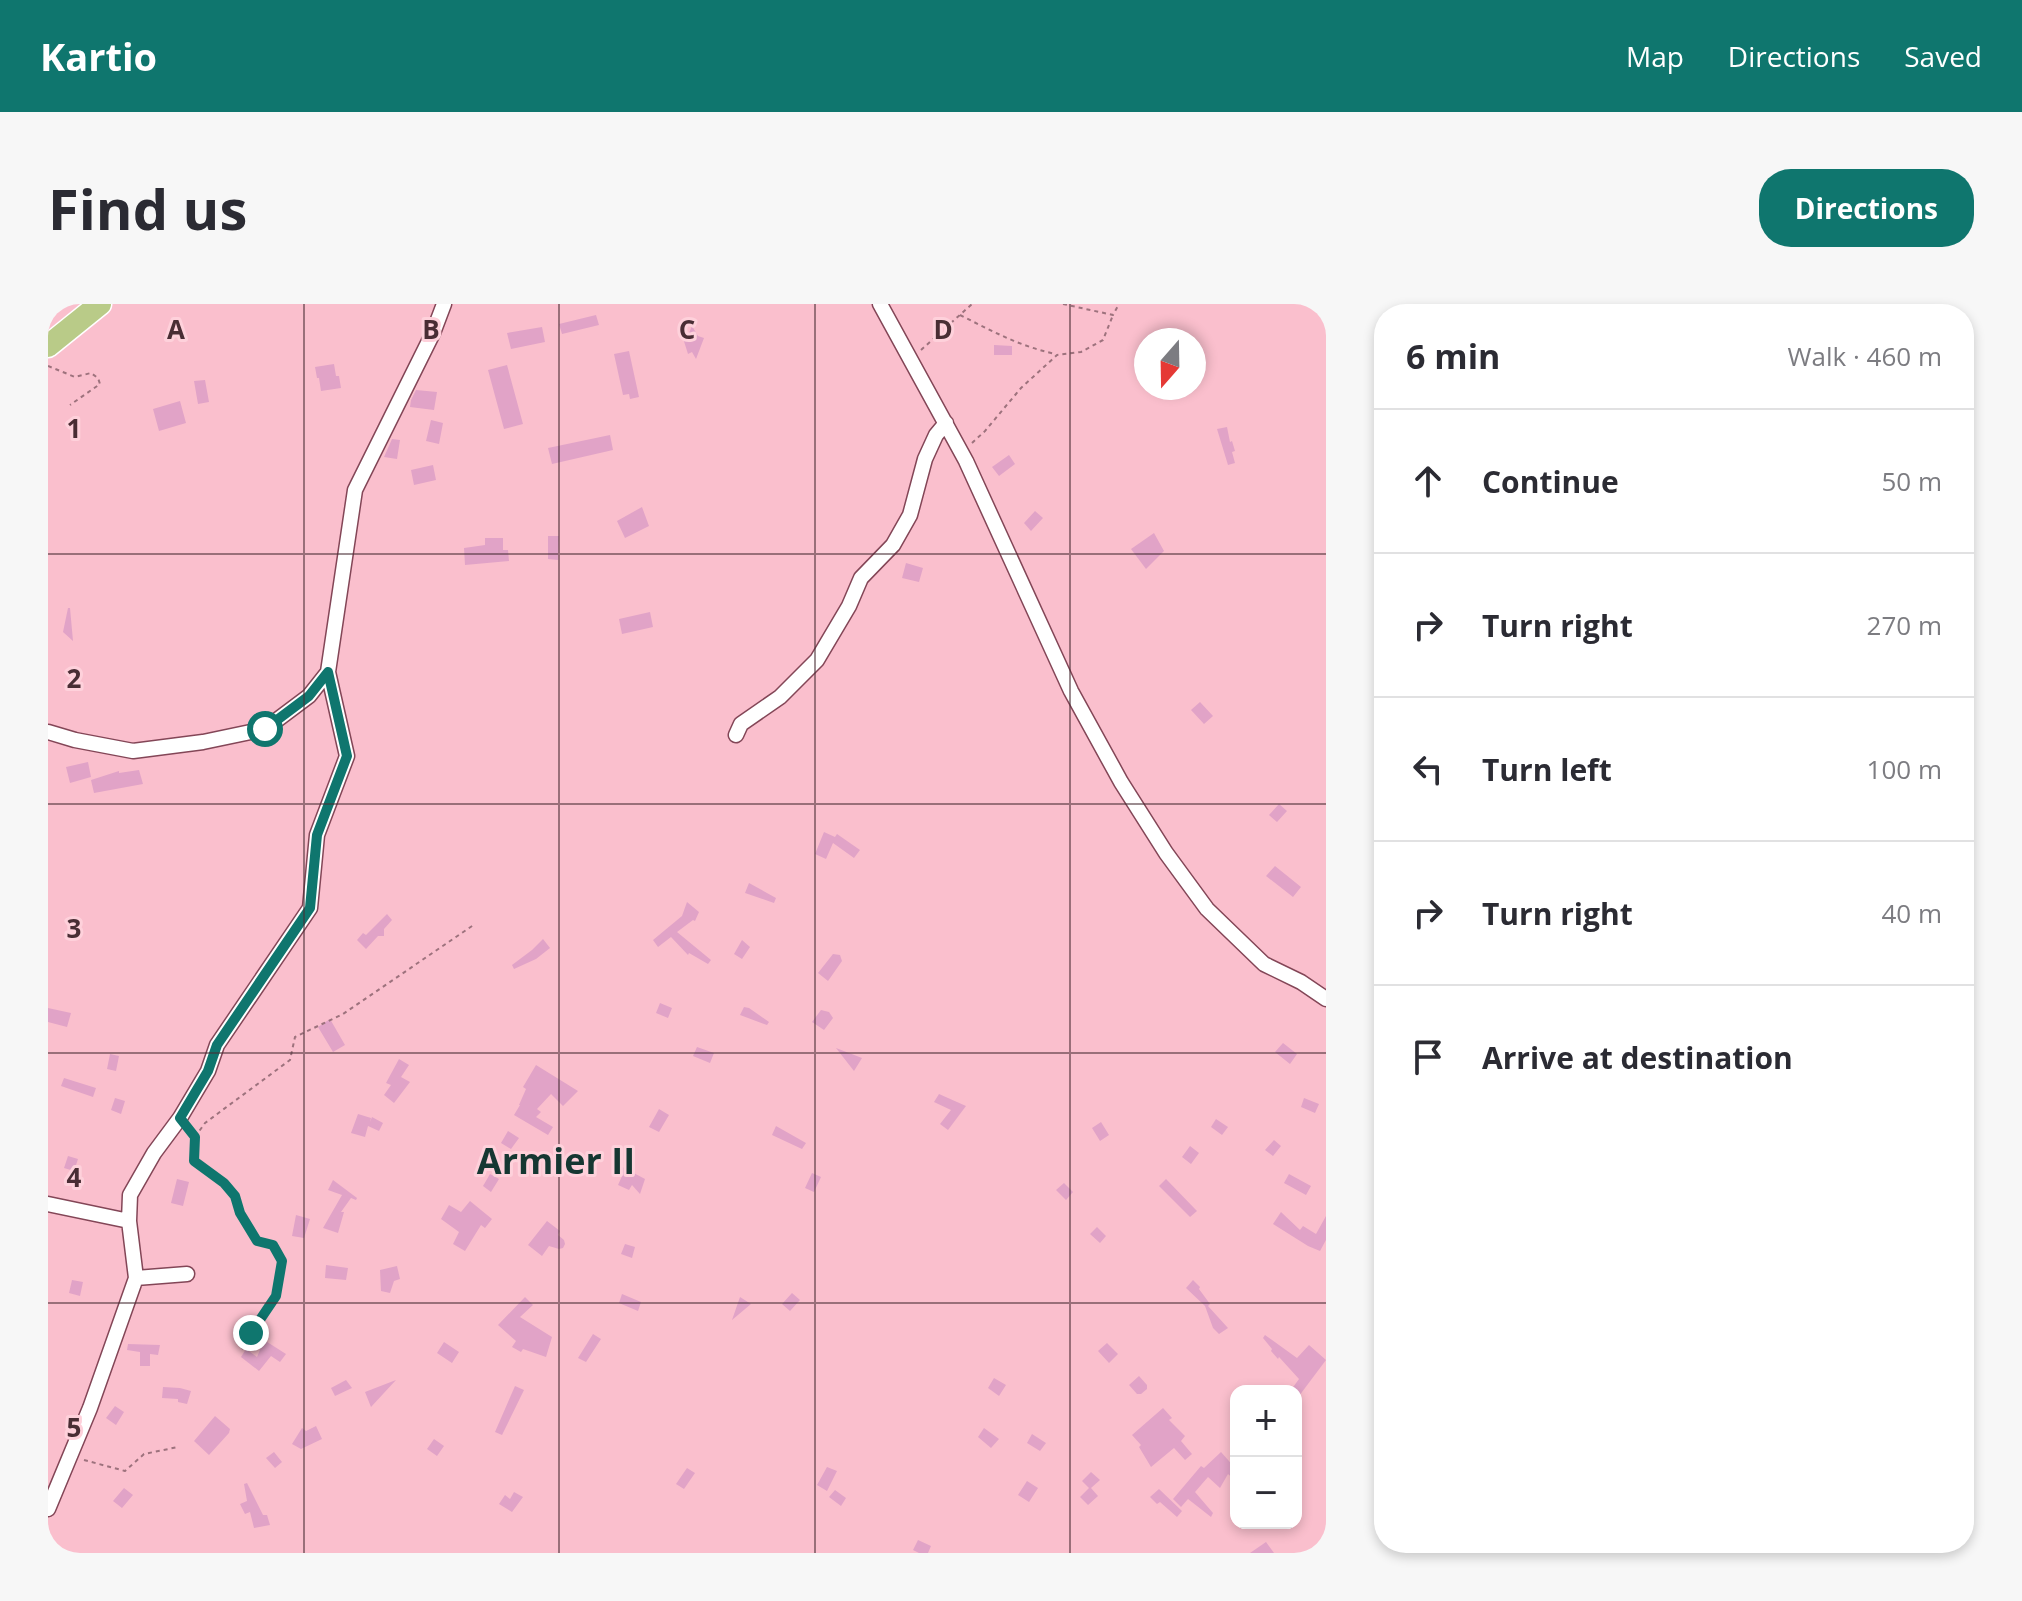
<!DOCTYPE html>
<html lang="en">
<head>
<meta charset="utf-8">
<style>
	body { margin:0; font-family:"Open Sans",sans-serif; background:#f7f7f7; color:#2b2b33 }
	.controls { position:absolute; right:24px; bottom:24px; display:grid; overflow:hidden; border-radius:16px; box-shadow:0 4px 12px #0003 }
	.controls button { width:72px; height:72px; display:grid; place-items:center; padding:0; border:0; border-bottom:2px solid #e1e1e2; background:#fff; color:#2b2b33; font:40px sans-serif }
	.compass { position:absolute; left:1086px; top:24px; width:72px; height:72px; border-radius:50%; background:#fff; box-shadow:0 4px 12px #0003; rotate:200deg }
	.stop { position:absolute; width:24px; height:24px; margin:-18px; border:6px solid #0f766e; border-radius:50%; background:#fff }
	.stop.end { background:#0f766e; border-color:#fff; box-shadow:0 2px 8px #0008 }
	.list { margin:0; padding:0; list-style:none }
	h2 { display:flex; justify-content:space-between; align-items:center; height:104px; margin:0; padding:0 32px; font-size:34px }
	h2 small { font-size:26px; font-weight:400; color:#7c7c81 }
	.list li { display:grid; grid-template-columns:52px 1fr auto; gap:24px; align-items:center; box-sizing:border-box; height:144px; padding:0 32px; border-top:2px solid #e1e1e2 }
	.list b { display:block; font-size:30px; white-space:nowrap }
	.list em { font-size:26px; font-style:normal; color:#7c7c81 }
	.icon { flex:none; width:44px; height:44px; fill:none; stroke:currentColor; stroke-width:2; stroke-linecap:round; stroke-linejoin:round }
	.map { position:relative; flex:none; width:1278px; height:1249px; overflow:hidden; border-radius:32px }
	header { display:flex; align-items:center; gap:48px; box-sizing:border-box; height:112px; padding:0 40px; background:#0f766e; color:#fff }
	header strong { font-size:38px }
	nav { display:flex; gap:44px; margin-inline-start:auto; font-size:28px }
	.intro { display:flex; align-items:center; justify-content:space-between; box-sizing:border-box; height:192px; padding:0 48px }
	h1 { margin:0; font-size:56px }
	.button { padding:20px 36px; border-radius:32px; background:#0f766e; color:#fff; font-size:28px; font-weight:700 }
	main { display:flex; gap:48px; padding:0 48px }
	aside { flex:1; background:#fff; border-radius:32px; box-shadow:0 4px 12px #0003 }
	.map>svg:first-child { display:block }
	.building { fill:#e1a3c7 }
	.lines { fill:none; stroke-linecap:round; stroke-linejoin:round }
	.minor-casing { stroke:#834657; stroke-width:17 }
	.primary-casing { stroke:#fff; stroke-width:25 }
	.path { stroke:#9d727d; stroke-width:2; stroke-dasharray:4 4; stroke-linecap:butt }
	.minor { stroke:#fff; stroke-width:14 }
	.primary { stroke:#b9cb88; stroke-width:22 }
	.route { stroke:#0f766e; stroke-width:10 }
	.grid { fill:none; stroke:#492d34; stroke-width:2; stroke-opacity:0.55 }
	.labels { text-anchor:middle; stroke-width:6; stroke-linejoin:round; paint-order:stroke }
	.district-label { font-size:36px; font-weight:bold; fill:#153732; stroke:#fed1db }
	.grid-label { font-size:26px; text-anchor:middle; font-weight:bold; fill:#492d34; stroke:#fed1db; stroke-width:6; stroke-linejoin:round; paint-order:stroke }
</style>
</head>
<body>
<header>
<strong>Kartio</strong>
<nav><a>Map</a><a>Directions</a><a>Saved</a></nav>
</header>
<div class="intro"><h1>Find us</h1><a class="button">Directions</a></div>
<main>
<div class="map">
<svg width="1278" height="1249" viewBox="0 0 1278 1249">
	<rect width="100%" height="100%" fill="#fabfcd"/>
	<path class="building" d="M548,11l3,10 -37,9 -3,-10z
		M644,22l6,10 6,2 -8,21 -4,-7 -4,2 -6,-19 7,-2z
		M494,23l3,15 -34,7 -4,-16z
		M946,41l18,1v9h-18z
		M581,47l10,46 -9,2 -1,-5 -6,1 -9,-41z
		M286,60l2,12h3l2,12 -20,3 -2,-13h-2l-2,-11z
		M459,61l16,59 -19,5 -16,-59z
		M157,76l4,22 -11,2 -4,-23z
		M368,86l21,2 -3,18 -24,-3 1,-7z
		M132,97l6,22 -27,8 -6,-22z
		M383,116l12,3 -4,21 -13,-3z
		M1179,123l3,15 2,-1 3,10 -3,1 3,11 -7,2 -11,-36z
		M562,131l3,15 -61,14 -4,-16z
		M344,135l8,1 -3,19 -13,-2z
		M961,151l6,9 -16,12 -7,-9z
		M385,161l3,15 -22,5 -3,-15z
		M594,203l7,19 -24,12 -8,-17z
		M987,207l8,7 -12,13 -7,-8z
		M1106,229l10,18 -18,18 -15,-20z
		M500,232h11l-1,24 -10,-1z
		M437,234h18v12h5l1,11 -44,4 -1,-17 21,-3z
		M858,259l17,5 -4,14 -17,-4z
		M20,304h2l3,33 -10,-9z
		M602,308l3,15 -31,7 -3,-15z
		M1152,398l13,14 -9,8 -13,-14z
		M40,458l3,15 -21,6 -4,-16z
		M91,466l4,14 -49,9 -3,-13 28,-9v2z
		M1231,500l8,7 -10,11 -8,-7z
		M776,528l11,5 2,-3 23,16 -6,8 -21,-15 -7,16 -11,-5z
		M1227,562l26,21 -8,10 -27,-21z
		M701,579l27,15 -2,5 -29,-10z
		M639,598l12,10 -4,9 -2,-1 -16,12 34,28 -3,4 -19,-11 -1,2 -17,-18 -13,10 -5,-7 29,-24z
		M339,610l5,6 -8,9v7h-6l-12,13 -9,-9 6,-7 3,2z
		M495,635l7,9 -14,11 -22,10 -2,-4 20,-15z
		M694,636l8,7 -8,12 -8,-5z
		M785,650l7,1 2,6 -14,20 -10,-8z
		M612,699l12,5 -4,10 -12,-5z
		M696,703l5,1 20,14 -2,3 -27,-10z
		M0,704l23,5 -4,14 -19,-5z
		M773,706l8,2 4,6 -9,12 -12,-8z
		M282,715l15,26 -12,7 -15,-25z
		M1235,739l14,11 -7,10 -15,-12z
		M649,743l17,6 -4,10 -17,-7z
		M788,744l26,10 -8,13z
		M62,750l9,2 -3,15 -9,-2z
		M351,755l10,6 -8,12 9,5 -16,21 -10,-8 7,-10 -5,-2z
		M488,761l42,26 -15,15 -12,-12 -14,15 4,3 -5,5 17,10 -5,8 -34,-20 6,-10h-1l7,-16 -3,-2z
		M16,774l32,10 -3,9 -32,-11z
		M891,790l27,12 -18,24 -8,-6 11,-14 -17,-8z
		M67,794l10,3 -4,13 -10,-4z
		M1256,794l15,6 -4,9 -14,-6z
		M611,805l10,6 -10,17 -10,-5z
		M310,810l13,4 -1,4 2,-5 11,6 -4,8 -11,-5 -3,11 -14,-4z
		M1168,815l12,8 -6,8 -11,-8z
		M1053,818l8,13 -9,6 -8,-13z
		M728,822l30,17 -4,6 -30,-14z
		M460,827l11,7 -8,11 -10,-6z
		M1226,836l7,6 -8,10 -8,-6z
		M1142,842l9,7 -8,11 -9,-7z
		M20,852l10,3 -4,12 -10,-3z
		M565,858l32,17 -5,15 -8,-9 -3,5 -11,-5 5,-11z
		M764,869l9,4 -7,15 -9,-4z
		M442,870l9,5 -8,13 -8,-6z
		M1241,870l22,12 -5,9 -22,-12z
		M129,875l12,3 -6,24 -12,-3z
		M1118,875l31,32 -7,6 -31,-31z
		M285,876l24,18 -1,2 -5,-2 -10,14h3l-6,21 -15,-5 19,-33 -14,-5z
		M1016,879l9,9 -7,8 -10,-10z
		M422,897l22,18 -7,9 -4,-3 -16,26 -12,-7 6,-12 -18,-13 8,-14 12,7z
		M1233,908l19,18 3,-4 13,8 10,-18v24l-6,11 -12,-5 -35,-22z
		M248,911l14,4 -6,19 -12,-2z
		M499,917l13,10 -2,4 6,5 1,4 -2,4 -4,1 -10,-3 -7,10 -14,-11z
		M1049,923l9,9 -6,7 -10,-9z
		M577,940l10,3 -3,11 -11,-4z
		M278,961l22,3 -2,12 -21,-2z
		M349,962l3,13 -6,2 -4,12 -9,-2 -1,-21z
		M24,976l11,2 -3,14 -11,-3z
		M1145,976l7,7 -1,2 11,15 -2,2 20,22 -9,6 -6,-6 -8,-22 -19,-18z
		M744,989l8,7 -10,11 -8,-7z
		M574,990l19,8 -3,9 -19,-8z
		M477,993l8,8 -13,12 32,20 -6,20 -23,-8 -2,3 -9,-5 4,-6 -18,-16z
		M692,993l11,7 -19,16z
		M545,1030l8,5 -15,23 -8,-4z
		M1217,1031l32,23 12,-13 17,15 -27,36 -3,-2v-3l-5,-1 8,-11 -20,-22 -1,2 -7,-8 1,-2 -9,-11z
		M216,1036l22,14 -6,8 -9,-6 -12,15 -18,-14 5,-8 11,8z
		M396,1038l15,10 -7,11 -15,-10z
		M1059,1039l11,11 -9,9 -11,-12z
		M80,1040l32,1 -2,10 -8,-1v12h-10v-14l-13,-2z
		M1091,1072l8,9v4l-6,5h-4l-8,-9z
		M946,1074l12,7 -7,11 -11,-8z
		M298,1076l6,8 -17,8 -4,-8z
		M348,1076l-25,27 -6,-15z
		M467,1082l9,4 -22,45 -7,-3z
		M115,1083l17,1 11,3 -4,13 -9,-2v-3l-16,-1z
		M67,1102l9,6 -8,13 -10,-7z
		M1115,1104l9,10 -3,2 16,16 -4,5 11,13 -7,6 -11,-12 -23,19 -12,-20 2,-2 -9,-10z
		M167,1112l15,13 -1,4 -20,22 -15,-14z
		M268,1122l6,13 -21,10 -9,-5 10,-16 4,3z
		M936,1124l15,11 -8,9 -13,-11z
		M984,1130l14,9 -6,8 -13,-8z
		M386,1135l10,7 -7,10 -10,-7z
		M226,1148l8,10 -7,6 -9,-10z
		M1173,1148l15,17v12l-8,-7 -8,14 -12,-11 -13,15 18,21 -2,4 -23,-18 -7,8 -8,-8 28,-33 3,2z
		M779,1163l10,4 -10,20 -10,-6z
		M639,1164l8,5 -11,16 -8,-5z
		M1043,1168l9,8 -9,8 7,8 -10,9 -8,-8 9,-9 -7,-7z
		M979,1177l11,7 -9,14 -11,-7z
		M199,1179l16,32h4l3,10 -16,3 -4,-16 -5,2 -5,-10 7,-3 -3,-17z
		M76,1184l9,7 -11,13 -9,-7z
		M1111,1185l23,22 -5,6 -17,-15 -3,2 -7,-7z
		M787,1186l11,8 -5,8 -12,-9z
		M466,1188l9,5 -11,15 -13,-8 6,-9 5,4z
		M870,1236l13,6 -3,7h-9l-6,-3z
		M1218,1238l8,11h-24z"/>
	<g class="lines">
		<defs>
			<path id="minor" d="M832,0l86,157 105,230 50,91 45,71 41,56 57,55 37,18 25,17
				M0,428l27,8 58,11 70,-9 62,-13 44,-33 19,-24
				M688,431l5,-11 39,-27 37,-37 32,-54 12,-28 32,-33 17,-30 15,-56 11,-24 10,-12
				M0,900l81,17
				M139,970l-51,4 -7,-57 1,-26 24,-42 26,-35 28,-47 9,-26 93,-137 7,-73 30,-79 -19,-84 27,-182 78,-157 11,-29
				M0,1205l42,-101 46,-130"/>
			<path id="primary" d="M0,42l52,-42"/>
		</defs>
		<use href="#minor" class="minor-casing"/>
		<use href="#primary" class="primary-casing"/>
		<path class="path" d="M1015,0l50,11 6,-11
			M912,11c32,16 61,32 96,39
			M873,46l51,-46
			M0,62l27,11 16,-4 7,5 2,6 -30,21
			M924,139l13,-12 36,-43 36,-33 24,-3 22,-12 10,-25
			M141,824l6,9 -1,24 30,22 11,13 5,17 17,28 16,4 9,16 -6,35 -25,37 -9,16
			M147,833l10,-14 85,-63 5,-23 48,-23 132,-90
			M36,1156l41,11 19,-17 34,-7"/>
		<use href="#minor" class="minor"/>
		<use href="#primary" class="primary"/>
	</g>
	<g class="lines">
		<path class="route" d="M203,1029l25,-37 6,-35 -9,-16 -16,-4 -17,-28 -5,-17 -11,-13 -30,-22 1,-24 -15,-19 28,-47 9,-26 93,-137 7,-73 30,-79 -19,-84 -19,24 -44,33"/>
	</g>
	<path class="grid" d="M256,0v1249M511,0v1249M767,0v1249M1022,0v1249M0,250h1278M0,500h1278M0,749h1278M0,999h1278"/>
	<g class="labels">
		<g class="district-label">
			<text x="508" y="870">Armier II</text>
		</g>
	</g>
	<g class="grid-label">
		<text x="128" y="35">A</text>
		<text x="383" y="35">B</text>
		<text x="639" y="35">C</text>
		<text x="895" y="35">D</text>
		<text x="26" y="134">1</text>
		<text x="26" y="384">2</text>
		<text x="26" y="634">3</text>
		<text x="26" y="883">4</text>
		<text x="26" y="1133">5</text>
	</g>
</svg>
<div class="controls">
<button>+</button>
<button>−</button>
</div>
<svg class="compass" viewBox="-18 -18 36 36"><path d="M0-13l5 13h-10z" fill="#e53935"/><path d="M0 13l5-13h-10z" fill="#7c7c81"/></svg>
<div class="stop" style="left:217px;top:425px"></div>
<div class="stop end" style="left:203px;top:1029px"></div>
</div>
<aside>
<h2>6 min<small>Walk · 460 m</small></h2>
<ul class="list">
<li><svg class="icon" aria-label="ahead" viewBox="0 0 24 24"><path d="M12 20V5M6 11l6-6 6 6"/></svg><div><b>Continue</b></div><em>50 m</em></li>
<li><svg class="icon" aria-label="right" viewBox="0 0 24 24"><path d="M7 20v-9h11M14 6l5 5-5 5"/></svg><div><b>Turn right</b></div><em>270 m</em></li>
<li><svg class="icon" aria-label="left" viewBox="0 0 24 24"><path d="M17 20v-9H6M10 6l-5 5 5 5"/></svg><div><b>Turn left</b></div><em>100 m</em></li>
<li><svg class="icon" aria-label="right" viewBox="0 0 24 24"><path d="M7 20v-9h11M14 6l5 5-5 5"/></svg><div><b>Turn right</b></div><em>40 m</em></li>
<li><svg class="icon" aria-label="arrive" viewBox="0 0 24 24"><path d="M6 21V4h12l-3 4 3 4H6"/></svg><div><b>Arrive at destination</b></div></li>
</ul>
</aside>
</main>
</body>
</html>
